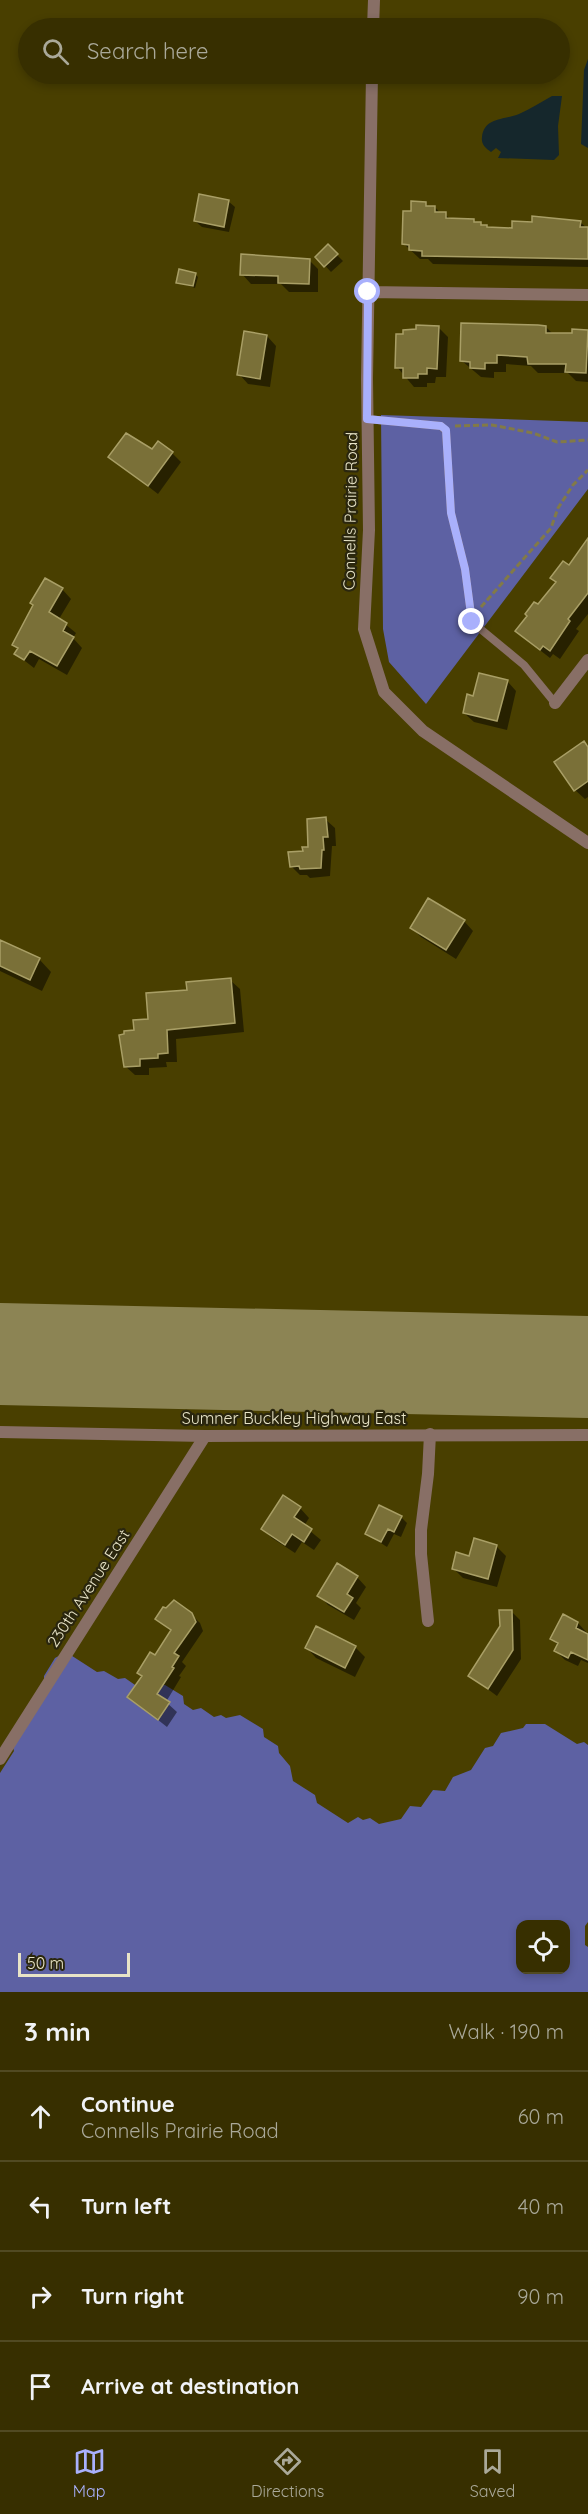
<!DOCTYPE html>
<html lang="en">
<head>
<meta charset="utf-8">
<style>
	body { margin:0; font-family:Quicksand,sans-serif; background:#423b0f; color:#f1f3f6 }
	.controls { position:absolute; right:18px; bottom:18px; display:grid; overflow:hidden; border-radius:12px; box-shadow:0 3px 9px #0003 }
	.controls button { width:54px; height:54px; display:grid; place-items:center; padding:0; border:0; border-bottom:2px solid #514a22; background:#372f00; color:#f1f3f6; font:30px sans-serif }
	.scale { position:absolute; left:18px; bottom:15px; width:112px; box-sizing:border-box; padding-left:6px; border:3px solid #e8e4c7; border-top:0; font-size:16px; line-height:21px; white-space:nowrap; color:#e8e4c7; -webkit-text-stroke:4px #2a260e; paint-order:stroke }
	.stop { position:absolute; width:18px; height:18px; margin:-14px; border:4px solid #a9b0fc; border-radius:50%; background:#fff }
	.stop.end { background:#a9b0fc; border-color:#fff; box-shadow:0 2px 6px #0008 }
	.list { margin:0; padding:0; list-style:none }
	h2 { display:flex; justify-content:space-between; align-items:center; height:78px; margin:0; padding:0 24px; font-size:26px }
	h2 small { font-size:20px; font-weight:400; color:#aaa999 }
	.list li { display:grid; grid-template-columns:39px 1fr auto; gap:18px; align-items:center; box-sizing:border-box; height:90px; padding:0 24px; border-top:2px solid #514a22 }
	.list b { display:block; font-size:22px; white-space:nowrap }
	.list p { margin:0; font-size:20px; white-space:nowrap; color:#aaa999 }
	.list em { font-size:20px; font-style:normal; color:#aaa999 }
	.icon { flex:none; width:33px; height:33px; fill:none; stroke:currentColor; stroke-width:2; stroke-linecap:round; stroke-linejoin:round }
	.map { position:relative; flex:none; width:588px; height:1992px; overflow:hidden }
	.search { position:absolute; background:#372f00; box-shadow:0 3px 9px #0003; left:18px; right:18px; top:18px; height:66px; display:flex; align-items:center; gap:15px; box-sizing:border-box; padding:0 21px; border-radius:33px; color:#aaa999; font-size:22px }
	.sheet { height:438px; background:#372f00 }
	nav { display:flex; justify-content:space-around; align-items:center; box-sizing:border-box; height:84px; border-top:2px solid #514a22; background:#372f00; font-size:16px; color:#aaa999 }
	nav a { display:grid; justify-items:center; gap:3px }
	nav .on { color:#a9b0fc }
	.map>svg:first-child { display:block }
	.green { fill:#5d61a3; fill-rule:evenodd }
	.water { fill:#15272c }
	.shadow { fill:#0007 }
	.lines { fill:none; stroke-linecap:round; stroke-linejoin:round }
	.runway { stroke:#8c8454; stroke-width:102 }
	.building { fill:#7a7038; stroke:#a99f66; stroke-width:1.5 }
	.path { stroke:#827a47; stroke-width:3; stroke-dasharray:6 3; stroke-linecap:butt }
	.service { stroke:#886f66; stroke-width:8 }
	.minor { stroke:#886f66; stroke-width:12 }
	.tertiary { stroke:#886f66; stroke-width:12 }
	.route { stroke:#a9b0fc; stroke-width:8 }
	.labels { text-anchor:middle; stroke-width:4.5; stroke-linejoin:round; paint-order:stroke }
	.street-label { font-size:16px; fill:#e8e4c7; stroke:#2a260e }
</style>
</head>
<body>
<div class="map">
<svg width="588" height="1992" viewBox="0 0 588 1992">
	<rect width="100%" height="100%" fill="#493f00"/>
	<path class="green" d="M381,415l207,7v67l-162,215 -37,-42 -6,-33z
		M66,1652l31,20 7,-1 14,8 7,-1 13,9 27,-2 18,11 1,8 9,6 8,-2 13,9 7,-2 5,3 14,-3 23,14 1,8 14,9 1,7 11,13 3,15 22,14 2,8 31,20 10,-6 5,3 7,-2 9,6 22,-5 9,-13 11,1 12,-17 12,1 8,-14 18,-7 14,-22 8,-2 8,-13 22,-5 3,-4h19l32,20 7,-2 4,3v177l-3,4v19l3,2v45h-588v-219l14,-22 -2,-7 32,-49v-19l11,-18zM520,1924h46v46h-46z"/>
	<path class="water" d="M588,59v89l-7,-4 3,-74z
		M552,96h10l-4,30 1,29 -5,5 -56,-2 3,-6 -5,-4 -5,4c-6,-4 -10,-8 -9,-15 2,-20 23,-17 37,-23 11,-5 22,-12 33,-18z"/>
	<path class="shadow" d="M228,201l7,6 -6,25 -27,-5 -7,-6z
		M425,203l4,4h6l6,7h4l6,6h22l16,9 25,1 66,-8 8,7v38l-155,-3 -5,-5h-8l-16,-15 9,-31z
		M328,246l15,15 -12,11 -14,-15z
		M309,260l9,9v23h-29l-8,-8h-30l-9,-10z
		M195,274l3,3 -3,11 -17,-6z
		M438,327l10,10 -2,40h-10l-1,6h-8v4h-13l-17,-20 8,-32z
		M546,327l7,7 20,1 1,-4h14v51l-12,-1 -8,-8h-30l-7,-7 -25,-2v8h-12v6l-13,-1 -19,-16z
		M267,336l9,10 -6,41 -22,-3 -9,-10z
		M172,453l9,9 -23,32 -48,-37z
		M588,541v73l-12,15 3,2 -19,28 -7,-5 -3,4 -23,-18 11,-34z
		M62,589l9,10 -12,20 17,14 -3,5 9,10 -15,27 -28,-16 -5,9 -18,-14 3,-4 -5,-5z
		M507,681l9,10 -9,39 -33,-8 -10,-9 11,-15z
		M588,748v49l-3,2 -10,-9z
		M325,819l10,9 1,18h-4l-2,30 -20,2 -3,-3h-7l-9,-9 19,-18z
		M464,921l9,10 -17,28 -35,-22 -9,-9z
		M0,941l39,18 12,13 -9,19 -42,-20z
		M230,980l10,9 4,43 -68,7 1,23h-11l1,5 -18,1v7h-14l-10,-9 10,-35 53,-39z
		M300,1508l9,10 -5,8 17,14 -7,10 -12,-8 -7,11 -23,-15 -9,-9z
		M401,1517l6,6 -6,14 -7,-3 -7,13 -20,-13z
		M496,1546l10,10 -9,31 -34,-9 -10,-10 17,-10z
		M357,1577l9,10 -10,16 5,5 -7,12 -26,-15 -9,-10z
		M511,1611l9,9 1,39 -24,37 -27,-20z
		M191,1614l9,9 3,8 -21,31 4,4 -7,10 2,1 -15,25 11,10 -10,15 -38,-30 43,-65 -16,-13z
		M564,1616l14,7 9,10 1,30 -7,-3 -3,6 -13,-6 -9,-9 2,-6 -6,-6z
		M355,1647l10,10 -10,20 -39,-19 -9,-10z"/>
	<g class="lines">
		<path class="runway" d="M0,1354l588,13"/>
	</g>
	<path class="building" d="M199,194l30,6 -5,27 -30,-6z
		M411,201l15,1v4h9v6h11v6l28,1v3h7v3h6v2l25,1v-7l20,1v-6l49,5 -1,6h8v32l-166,-3v-5l-13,-1v-5l-7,-1 1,-33h8z
		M328,244l10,10 -14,13 -9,-10z
		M241,254l69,5 -1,25 -31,-1v-7l-38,-1z
		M179,269l17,4 -3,13 -17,-3z
		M461,323l77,2 8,1v7h26v-4l16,1 -2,43 -21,-1 1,-8h-38l-1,-7 -30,-2v8h-12v6l-15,-1v-6l-10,-1z
		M416,325l23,1 -2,43 -10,-1v6h-9v4h-15v-10h-8l1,-34h7v-4l13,-1z
		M244,331l23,4 -7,44 -23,-4z
		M126,433l26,16 6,-8 15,11 -25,34 -40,-29z
		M588,538v55l-20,26 2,2 -20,30 -7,-5 -3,4 -25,-19 12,-15 -2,-2 9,-12 4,2 18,-22 -6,-4 13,-17 6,4z
		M45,578l18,10 -14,24 18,11 -4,8 11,6 -17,29 -27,-15 -6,9 -10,-6 4,-6 -6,-3 21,-40 -3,-2z
		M479,673l29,7 -11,41 -34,-8 4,-19 6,2z
		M584,741l4,6v34l-14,10 -20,-29z
		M326,817l2,20h-5l1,13h-2l-1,18 -21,1 -1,-3 -9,1 -2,-15 15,-1 -1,-4h6l-1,-28z
		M428,898l37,22 -19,30 -36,-22z
		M0,940l40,18 -10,22 -30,-14z
		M231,978l4,45 -68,7 1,23 -10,1v4l-18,1v7l-16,1 -5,-32 5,-1v-3l10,-1 -1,-10 15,-1 -2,-26 41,-3 -1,-8z
		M283,1495l18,12 -7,10 18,12 -8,13 -12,-8 -7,11 -24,-16z
		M379,1505l23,11 -8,16 -6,-3 -7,13 -16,-8z
		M474,1538l23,7 -9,34 -36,-10 4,-17 13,4z
		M337,1563l21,13 -11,18 6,4 -9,14 -27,-16z
		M174,1600l18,13 4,9 -22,31 5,3 -7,11 2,1 -17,26 13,8 -12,18 -31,-23 15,-21 -5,-3 13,-21 5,3 16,-25 -16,-11 8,-12 3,1z
		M499,1610h13l1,40 -25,39 -20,-13 32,-50z
		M563,1614l15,8 -2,6 12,6v26l-17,-8 -3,6 -14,-7 4,-8 -8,-4z
		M316,1626l40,20 -11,22 -40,-20z"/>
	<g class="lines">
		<path class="path" d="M455,426l37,-1 41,8 24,9 31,-2
			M481,607l70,-79 7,-20 15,-23 15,-15"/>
		<path class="service" d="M367,419l74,7 5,5 5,82 14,56 7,53 52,43 31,38"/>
		<path class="minor" d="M373,28l1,-28
			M372,74l-5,305 2,151 -5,99 20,63 39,39 165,112
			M368,292l220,3
			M555,703l33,-43
			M428,1621l-7,-67v-24l7,-56 2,-40
			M0,1759l205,-323"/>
		<path class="tertiary" d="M0,1432l205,4 383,-1"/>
	</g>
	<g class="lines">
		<path class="route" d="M368,292l-1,127 74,7 5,4 5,83 14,56 7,53"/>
	</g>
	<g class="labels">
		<g class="street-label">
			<text transform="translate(350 511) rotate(-89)" y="6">Connells Prairie Road</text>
			<text x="294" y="1424">Sumner Buckley Highway East</text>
			<text transform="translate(88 1588) rotate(-57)" y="6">230th Avenue East</text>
		</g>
	</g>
</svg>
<div class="controls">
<button><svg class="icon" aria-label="locate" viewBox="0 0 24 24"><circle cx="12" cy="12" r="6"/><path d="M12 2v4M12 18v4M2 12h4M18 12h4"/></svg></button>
</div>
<div class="scale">50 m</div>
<div class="stop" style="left:368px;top:292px"></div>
<div class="stop end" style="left:472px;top:622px"></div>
<div class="search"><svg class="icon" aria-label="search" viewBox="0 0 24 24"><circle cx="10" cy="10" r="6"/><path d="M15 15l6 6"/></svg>Search here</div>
</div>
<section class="sheet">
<h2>3 min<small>Walk · 190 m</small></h2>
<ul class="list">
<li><svg class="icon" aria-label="ahead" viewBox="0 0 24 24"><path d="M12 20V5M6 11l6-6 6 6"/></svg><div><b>Continue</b><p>Connells Prairie Road</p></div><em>60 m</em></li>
<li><svg class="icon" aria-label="left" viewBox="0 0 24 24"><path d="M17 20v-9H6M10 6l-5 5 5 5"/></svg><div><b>Turn left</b></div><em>40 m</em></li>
<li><svg class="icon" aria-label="right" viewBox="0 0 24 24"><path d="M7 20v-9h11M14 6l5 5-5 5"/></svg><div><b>Turn right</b></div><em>90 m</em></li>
<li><svg class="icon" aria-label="arrive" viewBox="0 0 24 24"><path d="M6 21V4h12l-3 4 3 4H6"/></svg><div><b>Arrive at destination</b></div></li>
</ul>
</section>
<nav>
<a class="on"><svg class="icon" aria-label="map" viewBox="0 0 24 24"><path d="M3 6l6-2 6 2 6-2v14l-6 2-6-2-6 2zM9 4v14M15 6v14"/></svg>Map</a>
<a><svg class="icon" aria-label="directions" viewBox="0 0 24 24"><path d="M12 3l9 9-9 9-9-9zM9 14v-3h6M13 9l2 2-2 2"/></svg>Directions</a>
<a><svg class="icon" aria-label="saved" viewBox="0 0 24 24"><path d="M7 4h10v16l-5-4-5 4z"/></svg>Saved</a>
</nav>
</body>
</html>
